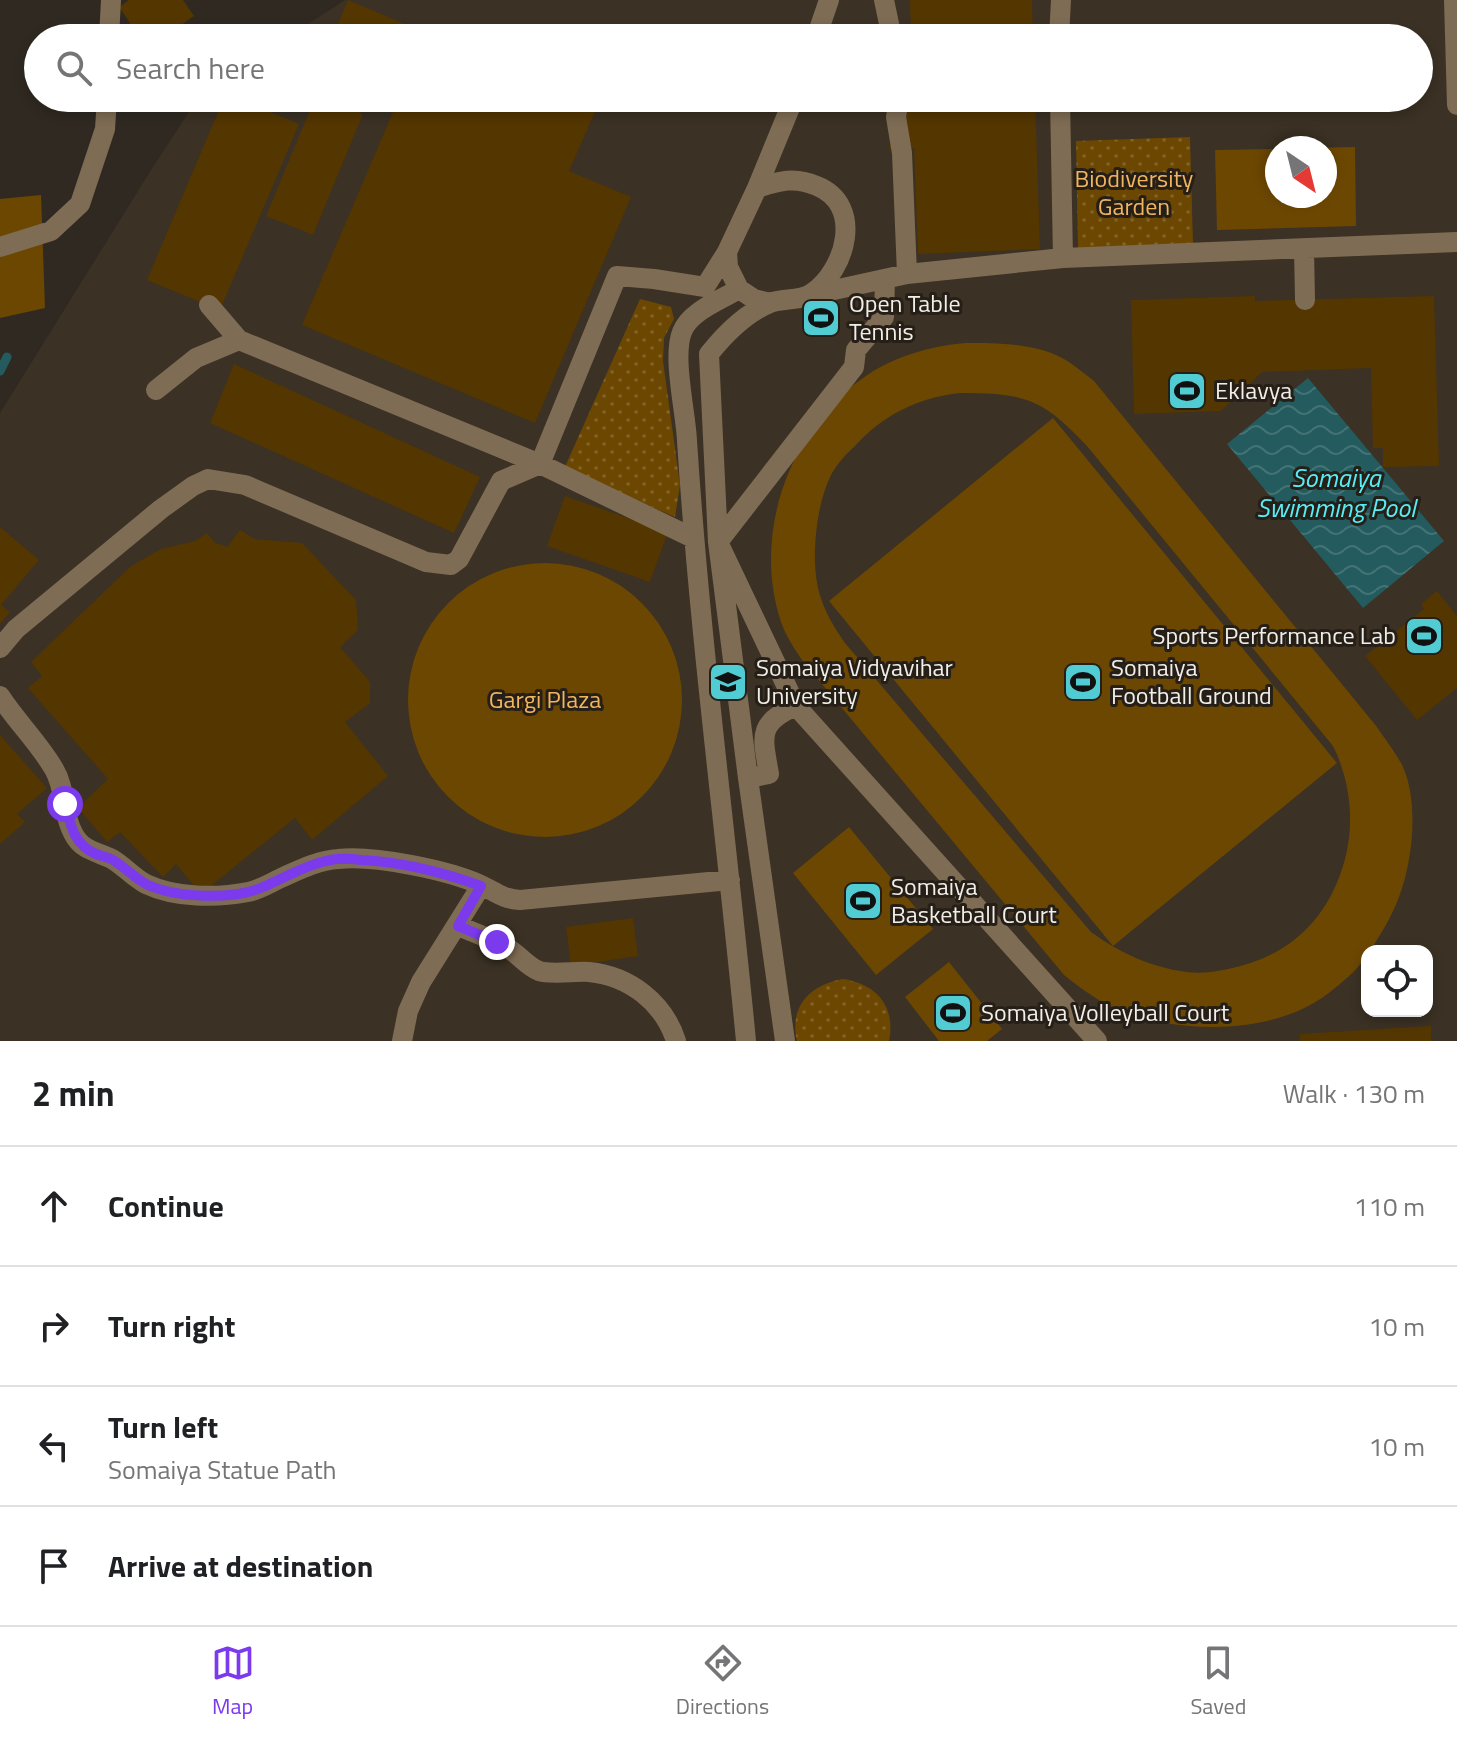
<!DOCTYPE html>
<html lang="en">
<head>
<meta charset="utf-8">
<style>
	body { margin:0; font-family:"Titillium Web",sans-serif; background:#f6f6f6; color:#202124 }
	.controls { position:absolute; right:24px; bottom:24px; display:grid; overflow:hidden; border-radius:16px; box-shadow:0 4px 12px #0003 }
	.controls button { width:72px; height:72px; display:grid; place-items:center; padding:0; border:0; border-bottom:2px solid #e0e0e0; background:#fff; color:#202124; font:40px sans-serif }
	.compass { position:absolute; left:1265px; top:136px; width:72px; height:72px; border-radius:50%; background:#fff; box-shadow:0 4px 12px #0003; rotate:145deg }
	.stop { position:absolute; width:24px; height:24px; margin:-18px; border:6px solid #7c3aed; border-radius:50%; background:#fff }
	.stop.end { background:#7c3aed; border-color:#fff; box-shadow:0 2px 8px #0008 }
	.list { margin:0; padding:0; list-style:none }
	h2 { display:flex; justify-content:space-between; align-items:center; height:104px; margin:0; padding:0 32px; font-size:34px }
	h2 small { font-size:26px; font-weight:400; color:#757577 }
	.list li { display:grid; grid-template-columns:52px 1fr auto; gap:24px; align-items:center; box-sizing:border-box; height:120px; padding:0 32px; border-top:2px solid #e0e0e0 }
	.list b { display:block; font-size:30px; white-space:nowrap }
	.list p { margin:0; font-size:26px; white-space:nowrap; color:#757577 }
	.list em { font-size:26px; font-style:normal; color:#757577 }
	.icon { flex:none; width:44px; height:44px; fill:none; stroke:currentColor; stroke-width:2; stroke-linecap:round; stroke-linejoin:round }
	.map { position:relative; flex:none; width:1457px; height:1041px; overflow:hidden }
	.search { position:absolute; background:#fff; box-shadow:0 4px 12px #0003; left:24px; right:24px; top:24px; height:88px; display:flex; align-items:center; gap:20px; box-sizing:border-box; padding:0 28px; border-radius:44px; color:#757577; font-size:30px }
	.sheet { height:584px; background:#fff }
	nav { display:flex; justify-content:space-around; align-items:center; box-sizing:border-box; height:112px; border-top:2px solid #e0e0e0; background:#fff; font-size:22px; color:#757577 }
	nav a { display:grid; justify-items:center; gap:4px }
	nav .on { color:#7c3aed }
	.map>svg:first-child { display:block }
	.built { fill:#3b3124; fill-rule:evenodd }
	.green { fill:#6c4702; fill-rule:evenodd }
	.garden { fill:url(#garden-dots) }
	.water { fill:url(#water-waves) }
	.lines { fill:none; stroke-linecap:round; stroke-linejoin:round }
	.stream { stroke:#245b5e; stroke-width:9 }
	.building { fill:#543600 }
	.minor { stroke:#7f6c54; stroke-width:20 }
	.route { stroke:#7c3aed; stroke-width:10 }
	.labels { text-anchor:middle; stroke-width:6; stroke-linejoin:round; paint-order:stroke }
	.park-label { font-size:24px; fill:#f1b55d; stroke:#251f18 }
	.poi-label { font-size:24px; fill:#f1ede7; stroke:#251f18; text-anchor:start }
	.water-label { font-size:26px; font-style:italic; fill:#56edf5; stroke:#251f18 }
</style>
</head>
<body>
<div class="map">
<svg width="1457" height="1041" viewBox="0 0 1457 1041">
	<defs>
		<pattern id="garden-dots" width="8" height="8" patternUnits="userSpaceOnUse" patternTransform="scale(2)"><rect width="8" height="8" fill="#6c4702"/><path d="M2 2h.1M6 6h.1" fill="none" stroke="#816227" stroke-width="1.8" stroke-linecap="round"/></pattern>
		<pattern id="water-waves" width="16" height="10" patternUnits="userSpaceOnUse" patternTransform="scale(2)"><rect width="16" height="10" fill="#245b5e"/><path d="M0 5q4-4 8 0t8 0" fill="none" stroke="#447375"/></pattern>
	</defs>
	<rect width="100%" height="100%" fill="#2f2921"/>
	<path class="built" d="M345,0h1112v1041h-1457v-628l151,-243 47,-72h1221v-60h-1133zM1277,148h48v48h-48zM1367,951h60v60h-60z"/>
	<path class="green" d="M1355,147l1,79 -139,4 -2,-80 62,-1v47h48v-48h-17z
		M41,195l4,113 -45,10v-119z
		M965,343c33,0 75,0 104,19 9,6 17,13 25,19l283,346c9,14 25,33 29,48 12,35 6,88 -7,122 -7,19 -18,37 -29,54h-3c-4,15 -20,27 -32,37 -52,45 -138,46 -201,28 -26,-8 -49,-24 -70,-41l-262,-315c-8,-12 -16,-24 -21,-38 -29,-87 7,-190 82,-244 29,-21 67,-32 102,-35zM960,393c64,0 82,5 127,53l246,300c17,34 22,76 12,113 -16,60 -56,98 -117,110 -14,3 -28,5 -42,3 -36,-5 -66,-19 -95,-40l-246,-289c-9,-13 -18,-27 -23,-42 -8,-21 -8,-46 -6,-67 2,-20 6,-40 15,-59 6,-11 14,-20 23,-28 29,-32 63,-49 106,-54z
		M1053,418l284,345 -224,183 -284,-345z
		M408 700a137 137 0 1 1 274 0a137 137 0 1 1-274 0Z
		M849,827l84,102 -57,46 -83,-102z
		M949,962l53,67 -15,12h-48l-34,-44z"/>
	<path class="garden" d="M1190,137l3,108 -115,4 -2,-108z
		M640,299l31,8 3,12 -10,19 -1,23 17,124 -5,32 -111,-48z
		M843,979c34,5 53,28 46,62h-92c-8,-35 13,-56 46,-62z"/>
	<path class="water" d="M1308,378l136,163 -81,67 -136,-164z"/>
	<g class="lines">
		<path class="stream" d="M0,371l7,-14"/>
	</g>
	<path class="building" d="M129,0h54l11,16 -31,22h-37l-6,-8 10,-7 -11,-16z
		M348,0l90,38h-106z
		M910,0h122l1,38h-122z
		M224,98h13l62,26 -79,186 -73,-30z
		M315,98h9l39,16 -50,121 -47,-19z
		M399,98h183l16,7 -29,66 62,26 -96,226 -233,-98z
		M888,98h147l5,151 -122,5 -4,-106 -25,1 7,-32z
		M1255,296v5l179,-5 5,170 -56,1v-19h-10l-2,-80 -109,4 -41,39 -87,3 -3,-114z
		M234,364l246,113 -26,56 -244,-110z
		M565,496l103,36 -18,50 -103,-36z
		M0,527l39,33 -38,45 9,7 -10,12z
		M240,530l15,9 47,4 54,57 2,30 -18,17 30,35v21l-25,19 43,54 -76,64 -17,-22 -94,76 -25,-30 -13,13 -43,-45 -13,10 -29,-34 30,-29 -80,-91 14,-12 -11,-14 100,-96 30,-17 34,-8 12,-8 7,9 13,5z
		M1437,591l20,25v72l-40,32 -52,-64 59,-47 -3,-5z
		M0,735l47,53 -30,26 8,8 -25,22z
		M633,918l5,38 -67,10 -5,-39z
		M1431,1026v15h-131v-7z"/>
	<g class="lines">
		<path class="minor" d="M884,0l8,38
			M1454,0l3,105
			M109,38l2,-38
			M816,38l13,-38
			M1059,38l2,-38
			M899,98l-3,19 6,36 5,121
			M1060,98l3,160
			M757,188l37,-90
			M0,247l51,-16 29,-27 25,-75 2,-31
			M1304,249l1,51
			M885,279l-1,38 -28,33 -2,17 -136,175 78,164 301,335
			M739,289c-18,11 -49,22 -57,43 -10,25 4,81 5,109 13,201 40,400 59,600
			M811,295l96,-21 156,-16 394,-16
			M770,303l-16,-4 -15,-10 -11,-22 -1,-15 30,-64c22,-7 38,-12 60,-2 47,19 29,84 -5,107 -11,8 -29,5 -42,10 -24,10 -45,31 -61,51l9,188 30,236 37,263
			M209,305l30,35
			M156,390l40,-32 43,-18 301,124 153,74
			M0,648l16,-19 145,-120 32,-23 15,-7 37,6 181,77 25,3 8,-6 42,-78 39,-17 77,-188 37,3 51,8 22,-35
			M0,696c16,25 39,47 54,73 12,20 8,44 19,64 9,18 23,18 39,26 12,7 22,19 34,25 29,14 71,14 102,8 12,-2 22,-9 33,-14 18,-8 38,-18 57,-19 36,-4 110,11 143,26 15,7 21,14 39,15l210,-20
			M748,778l21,-4c-6,-36 -13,-51 27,-68
			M458,926c17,7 35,13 51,23 10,6 19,18 30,22 11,4 37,0 50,1 41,4 75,31 87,69
			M402,1041l6,-30 13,-29 60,-96"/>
	</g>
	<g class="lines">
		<path class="route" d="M65,804c5,20 9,41 31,50 5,2 12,3 17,6 12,7 22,19 35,25 30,13 85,15 115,2 23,-10 48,-25 74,-28 8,-1 17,0 25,1 41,2 80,12 119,26l-23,40 39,16"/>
	</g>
	<defs>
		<symbol id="stadium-square" viewBox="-11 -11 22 22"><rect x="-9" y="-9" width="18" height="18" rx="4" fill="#51ccd3" stroke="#251f18"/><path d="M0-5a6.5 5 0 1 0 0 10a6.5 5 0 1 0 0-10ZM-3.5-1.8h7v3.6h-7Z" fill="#111"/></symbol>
		<symbol id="university-square" viewBox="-11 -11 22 22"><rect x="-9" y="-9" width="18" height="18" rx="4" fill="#51ccd3" stroke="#251f18"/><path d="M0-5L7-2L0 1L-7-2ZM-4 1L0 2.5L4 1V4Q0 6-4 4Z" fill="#111"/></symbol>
	</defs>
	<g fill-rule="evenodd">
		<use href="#stadium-square" x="799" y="296" width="44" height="44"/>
		<use href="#stadium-square" x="1165" y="369" width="44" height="44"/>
		<use href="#stadium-square" x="1402" y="614" width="44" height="44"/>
		<use href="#university-square" x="706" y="660" width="44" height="44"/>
		<use href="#stadium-square" x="1061" y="660" width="44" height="44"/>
		<use href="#stadium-square" x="841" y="879" width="44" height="44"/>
		<use href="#stadium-square" x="931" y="991" width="44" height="44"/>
	</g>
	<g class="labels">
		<g class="park-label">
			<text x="1134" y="187">Biodiversity<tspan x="1134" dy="28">Garden</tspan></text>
			<text x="545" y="708">Gargi Plaza</text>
		</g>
		<g class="poi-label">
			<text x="849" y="312">Open Table<tspan x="849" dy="28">Tennis</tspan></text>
			<text x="1215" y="399">Eklavya</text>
			<text x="1396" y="644" text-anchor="end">Sports Performance Lab</text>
			<text x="756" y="676">Somaiya Vidyavihar<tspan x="756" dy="28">University</tspan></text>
			<text x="1111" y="676">Somaiya<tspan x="1111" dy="28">Football Ground</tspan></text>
			<text x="891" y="895">Somaiya<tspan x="891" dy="28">Basketball Court</tspan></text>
			<text x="981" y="1021">Somaiya Volleyball Court</text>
		</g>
		<g class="water-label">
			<text x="1336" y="487">Somaiya<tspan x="1336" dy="30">Swimming Pool</tspan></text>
		</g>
	</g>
</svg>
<div class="controls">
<button><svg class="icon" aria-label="locate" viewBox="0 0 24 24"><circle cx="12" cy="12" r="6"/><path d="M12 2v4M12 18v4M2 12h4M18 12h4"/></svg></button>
</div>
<svg class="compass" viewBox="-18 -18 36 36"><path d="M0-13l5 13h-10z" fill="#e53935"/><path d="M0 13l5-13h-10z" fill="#757577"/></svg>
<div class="stop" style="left:65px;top:804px"></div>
<div class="stop end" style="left:497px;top:942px"></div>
<div class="search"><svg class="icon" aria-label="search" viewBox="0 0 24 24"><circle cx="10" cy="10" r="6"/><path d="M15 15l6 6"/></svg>Search here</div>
</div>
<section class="sheet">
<h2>2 min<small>Walk · 130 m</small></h2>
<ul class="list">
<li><svg class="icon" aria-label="ahead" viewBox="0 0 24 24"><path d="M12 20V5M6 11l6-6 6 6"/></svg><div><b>Continue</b></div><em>110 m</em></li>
<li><svg class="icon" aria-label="right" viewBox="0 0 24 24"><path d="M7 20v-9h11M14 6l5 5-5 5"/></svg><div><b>Turn right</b></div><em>10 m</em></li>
<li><svg class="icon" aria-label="left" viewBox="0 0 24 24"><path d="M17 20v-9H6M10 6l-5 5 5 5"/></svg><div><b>Turn left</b><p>Somaiya Statue Path</p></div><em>10 m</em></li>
<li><svg class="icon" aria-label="arrive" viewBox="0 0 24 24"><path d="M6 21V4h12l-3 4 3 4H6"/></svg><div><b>Arrive at destination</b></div></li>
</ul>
</section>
<nav>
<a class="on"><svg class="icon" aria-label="map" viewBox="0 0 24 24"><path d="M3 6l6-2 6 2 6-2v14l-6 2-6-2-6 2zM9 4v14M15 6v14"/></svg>Map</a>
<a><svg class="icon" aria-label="directions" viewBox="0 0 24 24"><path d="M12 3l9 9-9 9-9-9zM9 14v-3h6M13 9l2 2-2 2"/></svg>Directions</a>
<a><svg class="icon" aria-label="saved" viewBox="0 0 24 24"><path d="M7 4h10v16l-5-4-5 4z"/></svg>Saved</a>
</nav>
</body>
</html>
